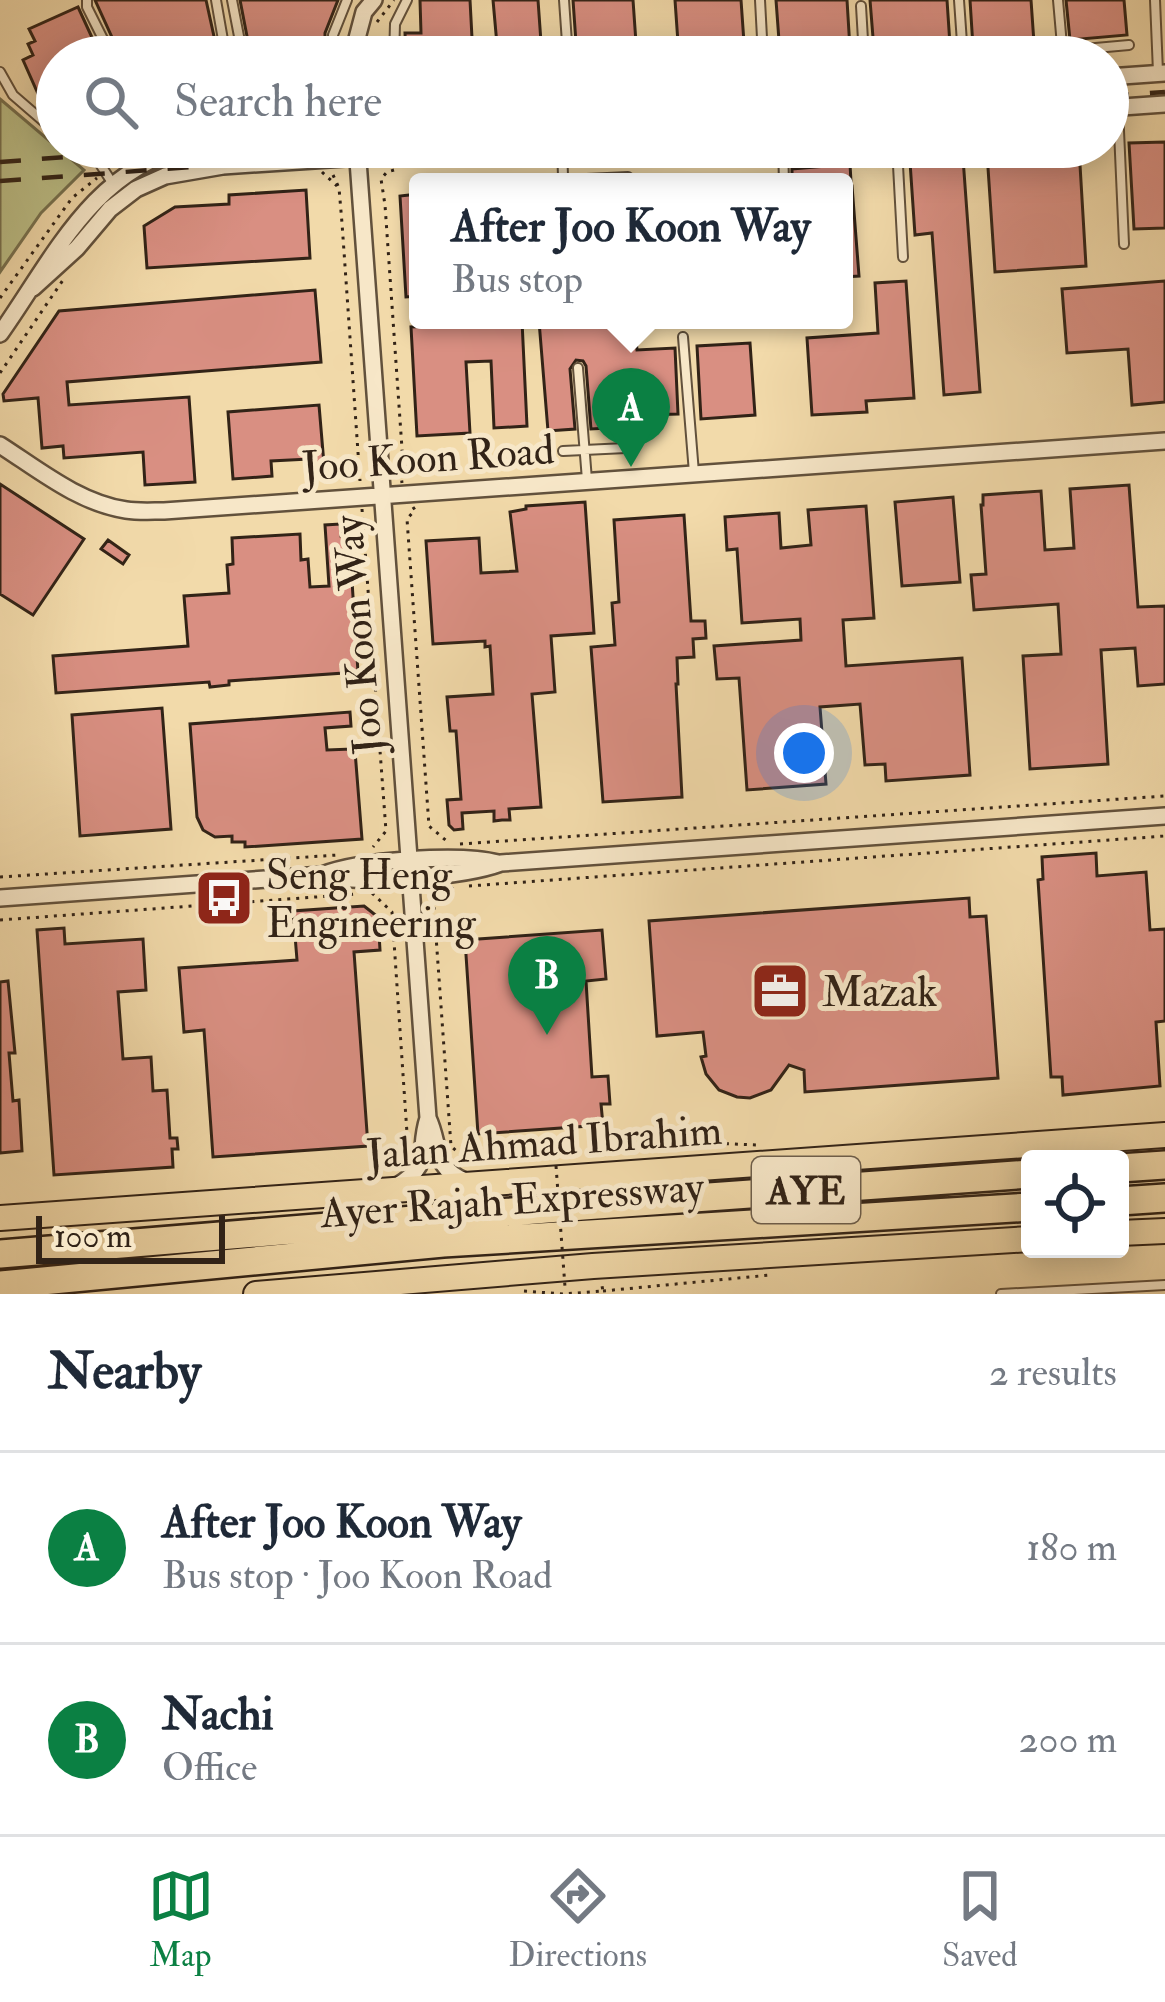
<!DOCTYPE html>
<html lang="en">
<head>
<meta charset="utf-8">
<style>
	body { margin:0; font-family:"IM FELL Double Pica",serif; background:#f6f6f7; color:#1f2937 }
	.controls { position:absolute; right:36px; bottom:36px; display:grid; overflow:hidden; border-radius:12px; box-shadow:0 6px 30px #0003 }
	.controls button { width:108px; height:108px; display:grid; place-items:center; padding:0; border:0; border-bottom:3px solid #e0e1e3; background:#fff; color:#1f2937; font:60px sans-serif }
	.scale { position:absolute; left:36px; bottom:30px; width:189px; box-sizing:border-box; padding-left:12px; border:6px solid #322317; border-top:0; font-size:33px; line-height:42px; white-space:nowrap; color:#322317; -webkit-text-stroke:9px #f7e7c8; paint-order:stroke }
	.you { position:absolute; left:804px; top:753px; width:42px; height:42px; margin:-30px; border:9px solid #fff; border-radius:50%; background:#1a73e8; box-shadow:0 0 0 18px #1a73e833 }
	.badge { display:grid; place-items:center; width:78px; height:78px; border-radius:50%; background:#0b8043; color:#fff; font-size:39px; font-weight:700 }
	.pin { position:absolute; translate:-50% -99px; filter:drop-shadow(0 3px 6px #0008) }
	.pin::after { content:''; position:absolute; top:63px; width:42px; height:36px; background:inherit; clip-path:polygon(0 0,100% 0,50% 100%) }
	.popup { position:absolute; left:409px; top:173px; width:444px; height:156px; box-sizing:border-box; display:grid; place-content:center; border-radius:12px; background:#fff; filter:drop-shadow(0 3px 9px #0005); font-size:39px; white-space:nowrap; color:#747a83 }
	.popup b { font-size:45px; color:#1f2937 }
	.popup::after { content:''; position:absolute; left:50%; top:100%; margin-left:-24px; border:24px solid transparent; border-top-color:#fff }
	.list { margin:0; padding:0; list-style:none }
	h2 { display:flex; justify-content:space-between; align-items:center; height:156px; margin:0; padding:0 48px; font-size:51px }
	h2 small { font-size:39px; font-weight:400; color:#747a83 }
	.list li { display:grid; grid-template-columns:78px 1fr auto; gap:36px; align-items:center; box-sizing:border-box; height:192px; padding:0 48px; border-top:3px solid #e0e1e3 }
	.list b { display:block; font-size:45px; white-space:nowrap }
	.list p { margin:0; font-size:39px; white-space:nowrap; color:#747a83 }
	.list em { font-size:39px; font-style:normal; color:#747a83 }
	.icon { flex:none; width:66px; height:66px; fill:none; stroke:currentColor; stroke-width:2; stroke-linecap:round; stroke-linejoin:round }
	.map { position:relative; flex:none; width:1165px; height:1294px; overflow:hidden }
	.search { position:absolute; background:#fff; box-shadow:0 6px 30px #0003; left:36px; right:36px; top:36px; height:132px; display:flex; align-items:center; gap:30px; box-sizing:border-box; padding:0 42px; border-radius:66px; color:#747a83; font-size:45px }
	.sheet { height:540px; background:#fff }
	nav { display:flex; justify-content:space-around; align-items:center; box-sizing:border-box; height:168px; border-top:3px solid #e0e1e3; background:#fff; font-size:33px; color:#747a83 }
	nav a { display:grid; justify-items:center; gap:6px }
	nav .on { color:#0b8043 }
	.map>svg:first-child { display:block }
	.green { fill:#bcbf87; stroke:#77714f; stroke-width:3 }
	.building { fill:#d98f82; stroke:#322317; stroke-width:3 }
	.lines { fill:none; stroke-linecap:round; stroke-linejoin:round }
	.service-casing { stroke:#62513c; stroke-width:12 }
	.minor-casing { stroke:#62513c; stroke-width:20 }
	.primary-casing { stroke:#322317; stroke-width:28 }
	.motorway-casing { stroke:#322317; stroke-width:32 }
	.path { stroke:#322317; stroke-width:3; stroke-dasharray:3 6; stroke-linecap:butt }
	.service { stroke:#f7e7c8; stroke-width:8 }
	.minor { stroke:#f7e7c8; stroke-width:15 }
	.primary { stroke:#f2daaa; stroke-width:24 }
	.motorway { stroke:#f2daaa; stroke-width:27 }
	.rail { stroke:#322317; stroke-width:4.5; stroke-dasharray:21 21; stroke-linecap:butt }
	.path-bridge { stroke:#322317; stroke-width:3; stroke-dasharray:3 6; stroke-linecap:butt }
	.labels { text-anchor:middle; stroke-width:10; stroke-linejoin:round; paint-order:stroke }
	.shield { fill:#f7e7c8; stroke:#6d5e4c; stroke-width:3 }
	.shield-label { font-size:39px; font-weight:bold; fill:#322317 }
	.street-label { font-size:42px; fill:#322317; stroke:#f7e7c8 }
	.poi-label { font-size:42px; fill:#322317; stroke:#f7e7c8; text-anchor:start }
</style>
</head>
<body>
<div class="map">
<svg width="1165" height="1294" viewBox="0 0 1165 1294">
	<rect width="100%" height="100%" fill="#f2daaa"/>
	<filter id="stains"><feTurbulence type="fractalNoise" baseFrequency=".00167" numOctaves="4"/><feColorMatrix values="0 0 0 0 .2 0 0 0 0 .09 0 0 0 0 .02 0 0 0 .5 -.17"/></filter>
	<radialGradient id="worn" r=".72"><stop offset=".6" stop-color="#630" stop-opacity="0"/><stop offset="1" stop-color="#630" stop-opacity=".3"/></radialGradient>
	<path class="green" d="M0,99l84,71 -43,43 -41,59z"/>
	<path class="building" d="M95,0h111l9,41 -10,3 5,13h-89z
		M240,0h98l-13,33v24h-74z
		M420,0h50l3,57h-67l-1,-24h16z
		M493,0h45l3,42 -44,3z
		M573,0h60l4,57h-60z
		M675,0h66l4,57h-66z
		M776,0h71l3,49 -70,5z
		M870,0h77l3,45 -76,5z
		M970,0h61l3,43 -61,4z
		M1066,0h58l3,35 -57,5z
		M78,7l23,50h-44v31l-18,8 -16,-36 10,-5 -5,-11 7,-3 -6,-12z
		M1165,142v86l-31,1 -5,-86z
		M1079,148l7,118 -91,6 -8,-119z
		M963,158l17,234 -36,3 -12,-162 -17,2 -5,-73z
		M850,164l1,18h-59v-13z
		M844,186h8l7,90 -15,1z
		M306,190l4,68 -163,10 -3,-42 31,-19 54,-3v-9z
		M418,194v102l-12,1 -6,-101z
		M906,281l8,117 -48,3 1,11 -55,3 -5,-77 71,-5 -3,-50z
		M1165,281v121l-33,3 -4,-56 -61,4 -5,-64z
		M315,290l6,72 -254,20 2,23 120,-8 6,85 -50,3 -2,-33 -79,6 -1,-12 -21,2 -4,-50 -34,3 -1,-7 56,-83z
		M634,320l3,30 38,-2 3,66 -36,1 1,11 -52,3 -5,-63 -3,-5 -7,-1 -6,9 5,60 -27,2 -9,-110z
		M522,321l5,105 -33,2 -3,-67 -25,1 4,71 -53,3 -6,-109z
		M750,343l5,72 -54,4 -4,-73z
		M319,405l6,71 -15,1 -1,-18 -38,2 1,15 -39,3 -5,-67z
		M0,484l84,55 -51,76 -33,-21z
		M1129,485l9,122 27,-1v78l-27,2 -3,-38 -34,2 7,114 -78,5 -7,-113 38,-2 -3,-50 -84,6 -3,-35 15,-1 -5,-69h2v-10l58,-4 4,59 29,-2 -4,-59z
		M953,497l7,85 -58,4 -7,-84z
		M585,502l9,131 -43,3 4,56 -23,2 9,113 -32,2 1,11h-8l-8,1v-10l-32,2 1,16 -9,1 -5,-5 -2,-25 14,-1 -5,-68h-6l-3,-34 46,-3 -3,-48 -5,1v-6l-52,3 -7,-103 53,-3 2,35 36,-2 -7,-59 16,-3v-3z
		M866,506l8,112 -31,2 3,46 116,-8 8,117 -84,6 -1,-17 -20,1 -5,-61 -40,3 6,77 -79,6 -8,-112 -22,1 -3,-33 87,-6 -1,-21 -58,4 -5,-74 -10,1 -2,-33 54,-4 2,35 30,-3 -3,-35z
		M684,515l7,106h14l1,17 -13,1 1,18 -17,1 1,26h-2l6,113 -79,5 -12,-155 24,-2 -3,-42 7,-1 -5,-82z
		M340,524l1,12h8l9,136 -129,9v4l-19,2 -1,-5 -153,11 -3,-37 135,-10 -4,-50 45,-3 -2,-28 6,-1 -1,-26 68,-4 1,26 7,-1 2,28 19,-1 -4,-61z
		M108,540l21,15 -6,9 -22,-15z
		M162,708l9,121 -91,7 -8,-121z
		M350,712l1,14 -26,2 2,22 25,-1 3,2 7,88 -117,8v-5h-13v-6l-17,1 -12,-7 -6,-13 -7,-93z
		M1096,853l1,23 49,-4 4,58 15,-1v92l-9,1 4,64 -97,9 -1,-18h-11l-13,-197 5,-1 -1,-22z
		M969,898l1,19 16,-1 12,162 -193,14 -1,-22 -15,-5 -18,25 -21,8 -13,-1 -18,-7 -13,-16 -5,-17 5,-1 -3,-24 -46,4 -8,-115z
		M364,906l14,11 2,33 -26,2 14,194 -155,11 -9,-127 -20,2 -5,-64 118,-8 -4,-49z
		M64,928l1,16 78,-5 3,51 -28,2 5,67 28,-2 2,34 14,-1 3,48h7l1,11h-6l1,18 -119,8 -17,-245z
		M602,930l4,49 -20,2 6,96 16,-1 2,28h-9l2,21 -125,9 -13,-194z
		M8,981l7,72h-6l4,48 6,-1 3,51 -22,2v-171z"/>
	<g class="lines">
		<defs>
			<path id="service" d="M87,0v7l25,50
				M216,0l10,57
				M232,0l11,57
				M564,0l4,57
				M760,0l3,57
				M959,0l4,57
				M1058,0l5,57
				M1155,0l3,72
				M861,6l3,51
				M1062,51l67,-6
				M334,57l-1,-22 14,-35
				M394,57l1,-33 12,-24
				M0,72l13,23 44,38
				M1118,108l6,136
				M89,147l24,37
				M562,147l1,29 3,4 62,-3 5,5
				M783,147l1,35
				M897,147l6,110
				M897,154l53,-4
				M784,161l56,-2
				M683,337l11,136
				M578,368l9,112
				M563,451l63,-3
				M1001,1294l164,-9"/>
			<path id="minor" d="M352,57l12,-45 10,-12
				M1108,77l57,-4
				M1108,108l57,-4
				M357,147l71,971c13,28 4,49 37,63
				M33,288l44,-40 33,-39 26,-20 29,-13 58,-10 290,-19
				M0,334c52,-73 93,-166 189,-187
				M0,445c39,25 79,58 126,65 12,2 26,1 38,1l1001,-70
				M322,875c39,10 141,2 179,-12l664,-47
				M0,898l322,-23c37,-15 138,-22 176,-12
				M397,1186c36,-22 20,-34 31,-68"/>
			<path id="primary" d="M0,1218l1165,-83
				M1120,1233l45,-2
				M256,1294l337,-28 437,-27"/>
			<path id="motorway" d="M1120,1168l45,-3
				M1120,1201l45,-3
				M0,1254l583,-48 447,-32
				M0,1285l443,-42 587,-36"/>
		</defs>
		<use href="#service" class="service-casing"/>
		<use href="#minor" class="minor-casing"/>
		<use href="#primary" class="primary-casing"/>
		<use href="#motorway" class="motorway-casing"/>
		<path class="path" d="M377,22l17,-22
			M571,156l129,-9
			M523,159l32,-2
			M394,170l-7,2 -6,7 4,26 18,258 5,5 -7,7 1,8
			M322,172l15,14
			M333,175l6,13 3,35 18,258
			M0,298l72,-100 25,-20
			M0,373l63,-93
			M413,507l2,3 -8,9 22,307 20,17
			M362,509l24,322 -13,16
			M460,844l705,-48
			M0,877l338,-22
			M469,886l696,-50
			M453,887l-19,21 17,238 21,20
			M372,893l20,19 16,236 -2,7 -16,16
			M0,920l357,-26
			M681,1145l30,-2 46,2
			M1043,1252l40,-3
			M524,1291l39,3 40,-3 -1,-5
			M603,1291l167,-16"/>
		<use href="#service" class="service"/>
		<use href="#minor" class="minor"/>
		<use href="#primary" class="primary"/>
		<use href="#motorway" class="motorway"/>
		<path class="rail" d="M1108,96l57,-4
			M0,162l200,-15
			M0,181l468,-34"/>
		<path class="path-bridge" d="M556,1166l9,121"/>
	</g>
	<defs>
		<symbol id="bus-square" viewBox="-11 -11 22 22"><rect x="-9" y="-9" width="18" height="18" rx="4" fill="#8f2418" stroke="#f7e7c8"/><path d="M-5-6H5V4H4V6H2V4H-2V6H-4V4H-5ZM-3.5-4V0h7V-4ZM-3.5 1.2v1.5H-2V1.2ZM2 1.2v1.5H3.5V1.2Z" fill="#fff"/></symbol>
		<symbol id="office-square" viewBox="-11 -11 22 22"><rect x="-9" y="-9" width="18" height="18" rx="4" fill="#8f2418" stroke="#f7e7c8"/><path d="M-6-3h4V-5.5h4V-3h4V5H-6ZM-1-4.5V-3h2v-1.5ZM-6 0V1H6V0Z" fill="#fff"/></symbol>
	</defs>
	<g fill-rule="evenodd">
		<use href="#bus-square" x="191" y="865" width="66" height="66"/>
		<use href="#office-square" x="747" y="958" width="66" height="66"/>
	</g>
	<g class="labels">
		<rect class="shield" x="752" y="1157" width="108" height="66" rx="9"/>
		<g class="shield-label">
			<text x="806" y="1204">AYE</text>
		</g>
		<g class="street-label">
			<text transform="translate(428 457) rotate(-4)" y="15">Joo Koon Road</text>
			<text transform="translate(357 635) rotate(-95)" y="15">Joo Koon Way</text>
			<text transform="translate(544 1141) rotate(-4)" y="15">Jalan Ahmad Ibrahim</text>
			<text transform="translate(512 1199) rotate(-4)" y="15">Ayer Rajah Expressway</text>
		</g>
		<g class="poi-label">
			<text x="266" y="889">Seng Heng<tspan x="266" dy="48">Engineering</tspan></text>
			<text x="822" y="1006">Mazak</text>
		</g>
	</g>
	<rect width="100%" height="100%" filter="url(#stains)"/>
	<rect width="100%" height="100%" fill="url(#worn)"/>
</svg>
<div class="controls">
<button><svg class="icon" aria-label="locate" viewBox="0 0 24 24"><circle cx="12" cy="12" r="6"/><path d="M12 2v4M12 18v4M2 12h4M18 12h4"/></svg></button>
</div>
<div class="scale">100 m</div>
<div class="you"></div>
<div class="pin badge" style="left:631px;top:467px">A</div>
<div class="popup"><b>After Joo Koon Way</b>Bus stop</div>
<div class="pin badge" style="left:547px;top:1035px">B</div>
<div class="search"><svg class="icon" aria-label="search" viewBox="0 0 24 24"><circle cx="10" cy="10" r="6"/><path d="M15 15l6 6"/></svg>Search here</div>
</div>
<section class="sheet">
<h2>Nearby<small>2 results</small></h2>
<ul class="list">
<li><span class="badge">A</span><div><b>After Joo Koon Way</b><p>Bus stop · Joo Koon Road</p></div><em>180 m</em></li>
<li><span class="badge">B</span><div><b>Nachi</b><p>Office</p></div><em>200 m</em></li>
</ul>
</section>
<nav>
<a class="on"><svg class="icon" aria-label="map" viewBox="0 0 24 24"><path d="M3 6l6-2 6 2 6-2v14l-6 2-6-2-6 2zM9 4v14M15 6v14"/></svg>Map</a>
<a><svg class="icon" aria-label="directions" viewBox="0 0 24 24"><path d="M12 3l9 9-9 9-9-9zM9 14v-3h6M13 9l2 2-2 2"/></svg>Directions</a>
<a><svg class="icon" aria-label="saved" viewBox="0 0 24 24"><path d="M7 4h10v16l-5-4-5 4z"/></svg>Saved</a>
</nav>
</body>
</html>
